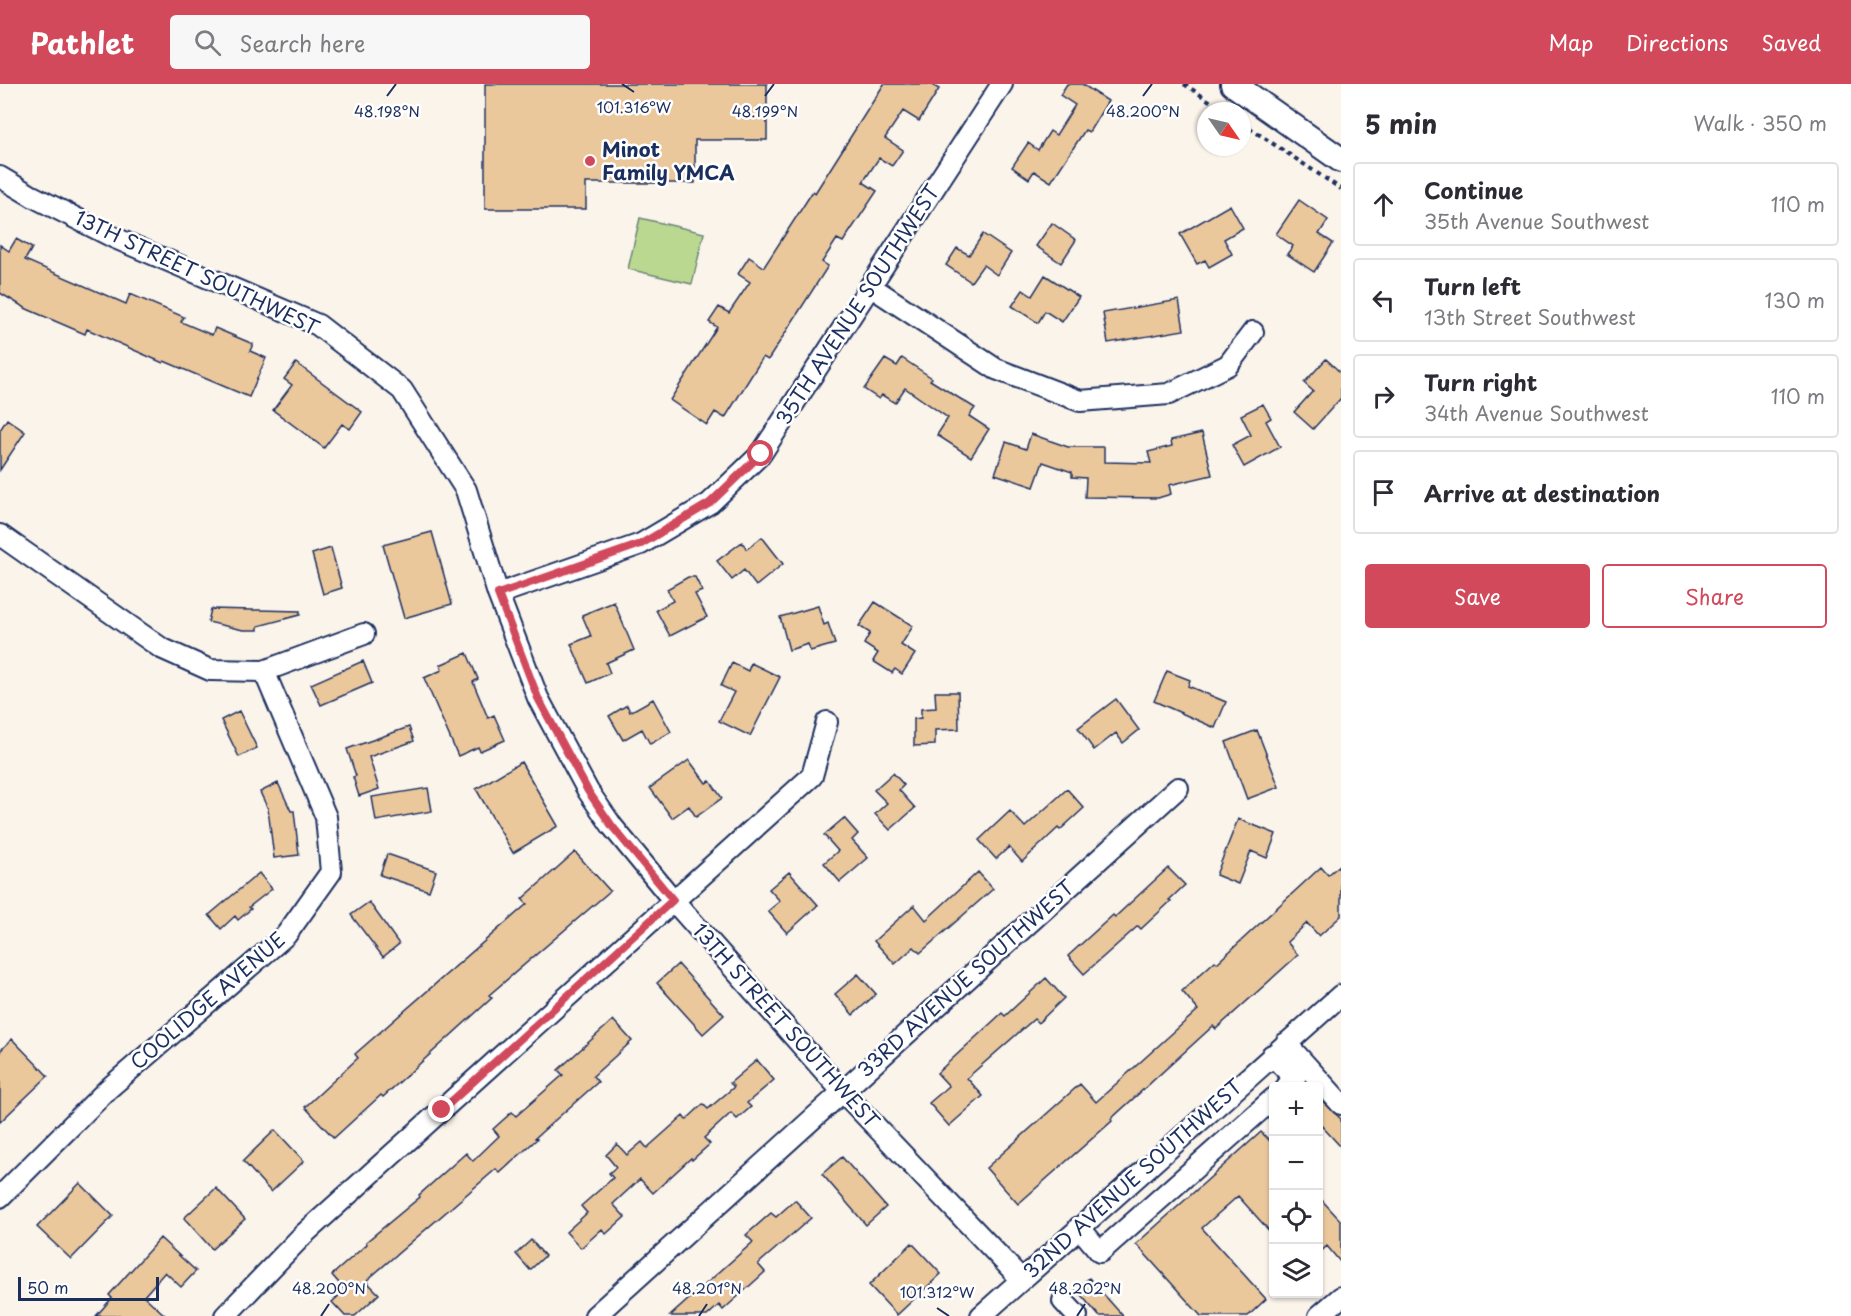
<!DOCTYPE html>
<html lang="en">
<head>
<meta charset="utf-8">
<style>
	body { margin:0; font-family:"Playpen Sans",sans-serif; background:#f7f7f7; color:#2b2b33 }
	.controls { position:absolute; right:18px; bottom:18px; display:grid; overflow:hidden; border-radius:6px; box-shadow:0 2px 4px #0004 }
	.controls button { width:54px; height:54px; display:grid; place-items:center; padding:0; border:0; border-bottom:2px solid #e1e1e2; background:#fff; color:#2b2b33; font:30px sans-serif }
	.compass { position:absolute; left:1197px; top:18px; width:54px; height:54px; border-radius:50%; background:#fff; box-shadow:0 2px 4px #0004; rotate:124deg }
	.scale { position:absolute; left:18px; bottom:15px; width:141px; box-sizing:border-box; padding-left:6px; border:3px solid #1b2f5e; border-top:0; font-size:16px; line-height:21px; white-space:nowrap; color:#1b2f5e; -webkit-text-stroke:4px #fff; paint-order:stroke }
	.stop { position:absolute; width:18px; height:18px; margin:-14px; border:4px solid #d1495b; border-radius:50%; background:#fff }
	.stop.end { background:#d1495b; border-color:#fff; box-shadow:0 2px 6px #0008 }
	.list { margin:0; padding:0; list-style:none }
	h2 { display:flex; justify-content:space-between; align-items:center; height:78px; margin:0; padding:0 24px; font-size:26px }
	h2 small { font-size:20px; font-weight:400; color:#7c7c81 }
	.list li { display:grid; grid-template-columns:39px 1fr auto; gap:18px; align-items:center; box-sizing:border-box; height:84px; margin:0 12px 12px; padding:0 12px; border:2px solid #e1e1e2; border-radius:6px }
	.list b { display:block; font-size:22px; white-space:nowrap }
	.list p { margin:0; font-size:20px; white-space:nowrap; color:#7c7c81 }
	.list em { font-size:20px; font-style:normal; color:#7c7c81 }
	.actions { display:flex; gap:12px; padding:18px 24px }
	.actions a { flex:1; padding:14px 0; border:2px solid #d1495b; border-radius:6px; text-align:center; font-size:21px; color:#d1495b }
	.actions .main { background:#d1495b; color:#fff }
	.icon { flex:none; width:33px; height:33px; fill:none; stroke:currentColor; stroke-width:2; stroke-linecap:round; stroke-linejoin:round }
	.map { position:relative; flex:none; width:1341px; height:1232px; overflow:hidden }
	header { display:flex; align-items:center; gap:36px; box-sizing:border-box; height:84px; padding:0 30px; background:#d1495b; color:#fff }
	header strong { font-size:28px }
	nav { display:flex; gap:33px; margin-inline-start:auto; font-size:21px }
	.search { width:420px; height:54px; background:#f7f7f7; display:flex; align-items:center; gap:15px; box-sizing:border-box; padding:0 21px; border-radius:6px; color:#7c7c81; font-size:22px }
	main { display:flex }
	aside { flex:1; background:#fff }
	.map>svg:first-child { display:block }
	.green { fill:#bbd890; stroke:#6b8477; stroke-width:1.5 }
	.building { fill:#ebc79c; stroke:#1b2f5e; stroke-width:1.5 }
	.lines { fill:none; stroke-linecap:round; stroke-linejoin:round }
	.minor-casing { stroke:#1b2f5e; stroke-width:24 }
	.major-casing { stroke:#1b2f5e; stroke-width:28 }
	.path { stroke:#1b2f5e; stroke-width:4; stroke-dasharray:4.5 4.5; stroke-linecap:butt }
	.minor { stroke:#fff; stroke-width:20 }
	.major { stroke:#fff; stroke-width:24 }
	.route { stroke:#d1495b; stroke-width:8 }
	.ticks { fill:none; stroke:#1b2f5e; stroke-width:2 }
	.poi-dot { fill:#d1495b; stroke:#fff; stroke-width:2 }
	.labels { text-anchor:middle; stroke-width:5; stroke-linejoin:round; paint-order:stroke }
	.poi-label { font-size:20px; font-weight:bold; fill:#1b2f5e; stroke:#fff; text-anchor:start }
	.street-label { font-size:20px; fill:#1b2f5e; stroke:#fff }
	.ticks-label { font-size:15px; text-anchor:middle; fill:#1b2f5e; stroke:#fff; stroke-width:5; stroke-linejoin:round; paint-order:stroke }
</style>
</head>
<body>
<header>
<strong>Pathlet</strong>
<div class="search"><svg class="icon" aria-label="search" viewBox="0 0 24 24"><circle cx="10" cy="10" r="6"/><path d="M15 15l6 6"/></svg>Search here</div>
<nav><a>Map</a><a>Directions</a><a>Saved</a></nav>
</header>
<main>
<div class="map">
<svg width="1341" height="1232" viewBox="0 0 1341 1232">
	<rect width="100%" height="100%" fill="#fbf4eb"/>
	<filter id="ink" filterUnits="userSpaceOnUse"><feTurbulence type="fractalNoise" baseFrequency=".0167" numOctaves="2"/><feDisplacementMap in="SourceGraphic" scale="12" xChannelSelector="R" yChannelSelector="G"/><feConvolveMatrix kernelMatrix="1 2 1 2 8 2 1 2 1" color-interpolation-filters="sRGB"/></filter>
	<g filter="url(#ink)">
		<path class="green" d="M640,134l64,15 -12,51 -64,-15z"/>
		<path class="building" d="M485,0h282v56h-72v43h-109v26h-101z
			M884,0h46l9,5 -20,32 -16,-10 -18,27 18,12 -11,16 -13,-8 -16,24 14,9 -34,51 -6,-3 -15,23 6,4 -60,94 -5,-3 -38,61 -10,-6 -8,13 -37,-25 47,-73 -8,-5 10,-15 10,6 21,-31 -12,-8 11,-17 15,10 49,-76 2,2z
			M1067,0h15l26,17 -19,31 -4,-2 -34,52 -17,-11 -5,8 -17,-12 16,-24 10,7 12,-19 6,4 19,-30 -15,-10z
			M1299,116l29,20 -9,14 14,9 -19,29 -27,-18 6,-8 -17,-12z
			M1230,121l13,23 -19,11 8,15 -23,13 -4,-7 -8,4 -17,-30z
			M1052,139l24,17 -15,23 -25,-17z
			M983,150l28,19 -14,22 -14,-10 -12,17 -25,-17 11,-17 12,7z
			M16,155l16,9 -7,12 101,44 4,-10 54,23 -3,5 31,13 3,-7 38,16 -3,7 16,7 -17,39 -85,-36 -1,2 -76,-34 -2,5 -58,-25 -27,-16v-48l9,6z
			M1045,191l34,22 -17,25 -17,-11 -7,12 -26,-17 11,-16 9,6z
			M1179,216l5,30 -76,13 -5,-30z
			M902,274l30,20 -2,2 45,28 -6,8 20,13 -18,28 -34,-22 11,-17 -43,-30 -10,15 -13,-8 -3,4 -15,-10 21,-30 12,7z
			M1326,275l15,14v25l-28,31 -19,-17 19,-21 -9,-8z
			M296,279l66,49 -12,17 -8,-5 -18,24 -51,-38 19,-25 -8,-6z
			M1263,320l8,14 -5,3 14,26 -36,20 -12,-22 19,-10 -10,-20z
			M7,335l18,13 -25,38v-40z
			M1202,349l10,42 -43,10 2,9 -13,4 -73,-1 1,-19 -14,-1v-5l-29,-10 -9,25 -39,-13 11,-32 20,7 5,-15 37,13h36v15l47,1 -3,-11 24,-6 -1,-6z
			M432,448l20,72 -48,14 -21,-73z
			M762,453l21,27 -27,22 -12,-16 -12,10 -15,-19 25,-19 5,7z
			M331,464l11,40 -19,6 -11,-40z
			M688,493h7l7,14 -7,3 12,23 -37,19 -14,-26 17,-9 -6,-12z
			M614,518l20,48 -28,13 4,10 -22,10 -17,-39 20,-8 -9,-21z
			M875,518l38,24 -12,19 14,9 -13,20 -7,-5 -3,4 -19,-12 5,-8 -14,-9 6,-11 -11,-7z
			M818,522l6,19 4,-2 7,21 -25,7 -2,-7 -19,6 -9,-33z
			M211,525l89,2v4l-42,11v4h-15l-35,-8z
			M467,569l11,26 -5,3 15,36 6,-3 11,25 -25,11 -2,-4 -20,9 -34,-78 18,-8 -2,-5z
			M363,577l9,22 -51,22 -10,-21z
			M732,579l16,8 3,-8 29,14 -30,59 -31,-15 15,-29 -13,-6z
			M1167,587l23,9 -2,6 38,16 -11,26 -61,-27z
			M935,608h23l1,37 -24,1v15l-21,1v-27l7,-1v-9l15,-1z
			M653,615l18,33 -21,12 -8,-15 -19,11 -14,-24 18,-11 3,7z
			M1116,615l23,31 -16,13 -7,-10 -22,17 -16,-22z
			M239,627l18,37 -18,9 -18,-37z
			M409,643l5,14 -45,16 10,32 -20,7 -6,-19 3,-1 -9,-27z
			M1257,646l22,57 -32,12 -21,-57z
			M689,676l17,23 4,-2 12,17 -26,19 -7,-11 -17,12 -22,-30z
			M521,678l37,64 -45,27 -37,-64z
			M893,689l11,12 -5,5 16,18 -25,22 -15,-16 12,-11 -13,-13z
			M278,699l13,28h3l5,44 -25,3 -6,-49 -8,-17z
			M428,704l4,23 -56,10 -4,-24z
			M1067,705l17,19 -24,22 -2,-2 -36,34 -13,-15 -13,12 -17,-19 31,-29 15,16z
			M844,734l14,16 -6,6 16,18 -28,24 -16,-19 14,-12 -14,-16z
			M1238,735l38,15 -9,24 -16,-7 -13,33 -22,-9z
			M575,768l35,39 -121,104 3,3 -109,99 -2,-2 -47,43 -29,-31 53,-49 -3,-4 172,-150 -5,-5z
			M387,770l49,17 -7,20 -49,-16z
			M1341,780v52l-22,20 -12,-13 -20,19 11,13 -82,74 -3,-3 -102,93 1,2 -94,83 -32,-36 94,-84 16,18 102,-92 -16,-19 33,-30 2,2 104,-96 7,8z
			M1168,784l17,17 -16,15 2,1 -30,28 -3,-3 -54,48 -16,-18 45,-41 2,2z
			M789,788l29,33 -31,28 -19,-22 12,-10 -11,-12z
			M978,788l15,17 -73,64 -6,-6 -19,17 -21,-23 40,-36 12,15z
			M259,789l13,16 -23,18 2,2 -13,11 -3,-4 -14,13 -12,-14z
			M369,818l30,42 -16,13 -32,-42z
			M678,880l46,51 -21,19 -46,-51z
			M858,890l18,20 -23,21 -18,-21z
			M1046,894l18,20 -26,25 -4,-4 -67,59 16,18 -34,30 -20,-23 20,-17 -12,-13 65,-60 3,3z
			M613,936l19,21 -39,35 5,6 -63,56 2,1 -37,34 -4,-4 -130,112 13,13 -24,22h-10l-13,-14 13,-12 -13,-15 35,-31 -1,-2 54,-45 -1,-2 47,-42 7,8 26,-25 -6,-7 19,-17 4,4 47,-41 -5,-5z
			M12,955l36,37 -48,46v-71z
			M757,976l17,20 -27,23 4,4 -14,12 -6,-6 -27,25 6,6 -18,16 -1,-2 -38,35 -13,-14 -27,25 12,13 -19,17 -4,-5 -21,19 -15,-16 21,-19 -6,-7 32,-28 -4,-5 7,-6 -10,-12 11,-11 10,11 15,-13 5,6 36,-32 3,4 17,-16 5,5 26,-22 -4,-4z
			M1318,1013l23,22v28l-23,-25z
			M275,1046l29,31 -33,31 -28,-31z
			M1261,1048l13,13v91l-36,-40 -36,32 64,71 -18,17h-47l-65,-72z
			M842,1073l44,50 -20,18 -44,-51z
			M80,1099l33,33 -42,43 -34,-32z
			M216,1104l29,31 -33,30 -28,-31z
			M1318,1112l23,25v42l-14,-17 -9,8z
			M795,1116l16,18 -53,46 7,8 -42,38 -4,-5 -12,11h-37l83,-74 -7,-7 25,-22 5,4z
			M160,1154l36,33 -15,16 -16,-15 -21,24 22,20h-70l16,-18 -3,-3z
			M531,1156l14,16 -15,14 -14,-16z
			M912,1159l29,31 -44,41 -28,-30z
			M1089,1194l34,38h-24l-23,-27z"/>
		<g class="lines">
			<defs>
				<path id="minor" d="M0,93l32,19 83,42 203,87 84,65 64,100 32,104 40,104 50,93 24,35 61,74 169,191 179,188
					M870,202l126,83 84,32 89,-7 59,-29 25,-33
					M0,451l161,113 49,22 54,1 100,-37
					M498,510l143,-50 69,-41 51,-49 241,-370
					M1286,959l55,61
					M1272,971l23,24 -8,7
					M0,1113l108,-108 178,-154 45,-63 -5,-55 -62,-146
					M1079,1143l21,25 174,-154
					M1063,1217l14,15
					M225,1232l78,-81 509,-459 15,-54
					M595,1232l583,-528
					M981,1232l360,-321
					M1319,1232l22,-19"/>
				<path id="major" d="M1233,0l108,76"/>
			</defs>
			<use href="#minor" class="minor-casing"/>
			<use href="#major" class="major-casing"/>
			<path class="path" d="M1184,0l41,27
				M1242,39l99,66"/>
			<use href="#minor" class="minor"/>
			<use href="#major" class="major"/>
		</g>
	</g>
	<g class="lines" filter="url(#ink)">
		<path class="route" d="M442,1026l231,-210 -61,-74 -24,-35 -50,-93 -40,-104 143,-50 69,-41 51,-49"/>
	</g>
	<path class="ticks" d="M622,0l12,8M387,12l9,-12M765,12l9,-12M1143,12l9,-12M937,1224l12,8M321,1232l8,-12M699,1232l8,-12M1077,1232l8,-12"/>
	<circle class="poi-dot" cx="590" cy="77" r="6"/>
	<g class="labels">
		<g class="poi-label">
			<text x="602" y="73">Minot<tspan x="602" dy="23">Family YMCA</tspan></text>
		</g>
		<g class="street-label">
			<text transform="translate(197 189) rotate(25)" y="7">13TH STREET SOUTHWEST</text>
			<text transform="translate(858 221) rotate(-57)" y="7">35TH AVENUE SOUTHWEST</text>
			<text transform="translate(966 895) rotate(-42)" y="7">33RD AVENUE SOUTHWEST</text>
			<text transform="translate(208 917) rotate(-41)" y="7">COOLIDGE AVENUE</text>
			<text transform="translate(786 942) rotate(48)" y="7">13TH STREET SOUTHWEST</text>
			<text transform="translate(1133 1095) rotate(-42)" y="7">32ND AVENUE SOUTHWEST</text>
		</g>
	</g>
	<g class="ticks-label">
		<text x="634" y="29">101.316°W</text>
		<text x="387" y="33">48.198°N</text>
		<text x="765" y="33">48.199°N</text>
		<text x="1143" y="33">48.200°N</text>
		<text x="329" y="1210">48.200°N</text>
		<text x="707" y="1210">48.201°N</text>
		<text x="1085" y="1210">48.202°N</text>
		<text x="937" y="1214">101.312°W</text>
	</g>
</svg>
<div class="controls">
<button>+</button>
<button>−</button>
<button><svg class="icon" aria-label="locate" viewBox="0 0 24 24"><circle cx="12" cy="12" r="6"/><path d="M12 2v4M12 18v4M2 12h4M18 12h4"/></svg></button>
<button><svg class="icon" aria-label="layers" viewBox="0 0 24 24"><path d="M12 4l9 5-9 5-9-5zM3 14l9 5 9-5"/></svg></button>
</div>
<svg class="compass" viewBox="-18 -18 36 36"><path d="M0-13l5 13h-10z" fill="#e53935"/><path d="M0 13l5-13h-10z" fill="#7c7c81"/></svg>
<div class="scale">50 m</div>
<div class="stop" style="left:761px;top:370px"></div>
<div class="stop end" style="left:442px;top:1026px"></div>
</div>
<aside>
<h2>5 min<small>Walk · 350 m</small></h2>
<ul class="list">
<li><svg class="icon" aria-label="ahead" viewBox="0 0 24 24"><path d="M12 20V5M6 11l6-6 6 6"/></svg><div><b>Continue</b><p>35th Avenue Southwest</p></div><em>110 m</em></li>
<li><svg class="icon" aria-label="left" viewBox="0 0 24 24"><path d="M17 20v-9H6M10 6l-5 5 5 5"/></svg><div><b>Turn left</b><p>13th Street Southwest</p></div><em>130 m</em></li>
<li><svg class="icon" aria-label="right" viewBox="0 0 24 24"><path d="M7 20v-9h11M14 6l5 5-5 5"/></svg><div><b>Turn right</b><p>34th Avenue Southwest</p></div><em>110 m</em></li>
<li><svg class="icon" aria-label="arrive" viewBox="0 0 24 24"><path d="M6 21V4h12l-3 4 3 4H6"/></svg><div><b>Arrive at destination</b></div></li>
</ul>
<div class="actions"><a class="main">Save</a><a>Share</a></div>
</aside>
</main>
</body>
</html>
